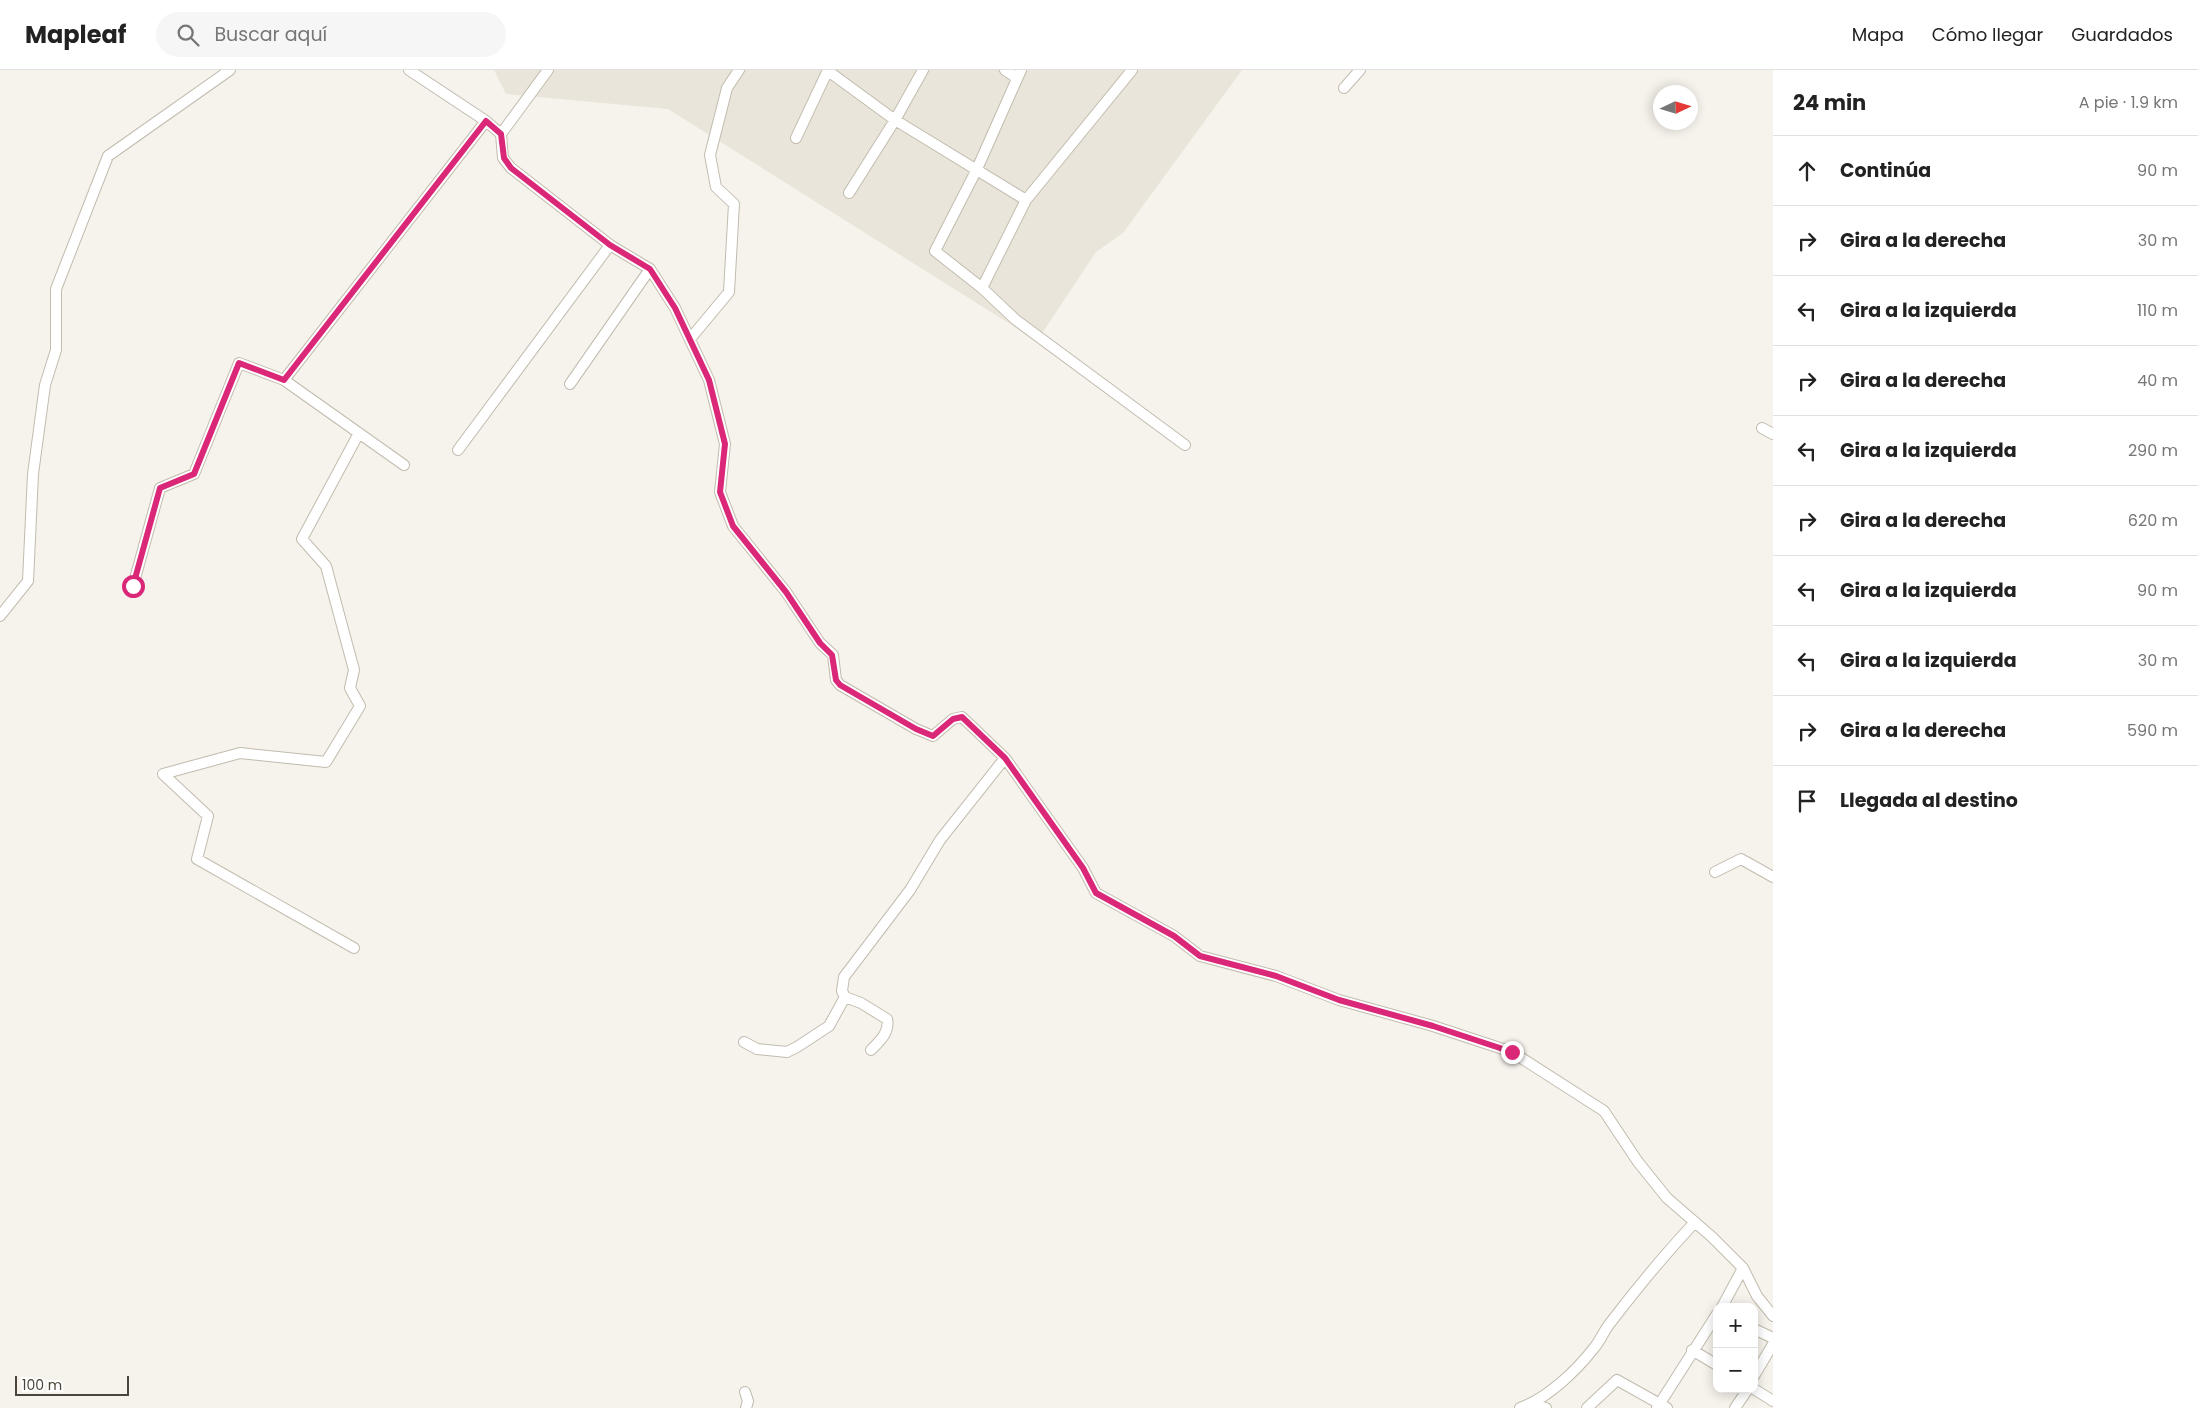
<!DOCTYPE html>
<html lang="es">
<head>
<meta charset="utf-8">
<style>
	body { margin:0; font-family:Poppins,sans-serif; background:#f6f6f6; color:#222 }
	.controls { position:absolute; right:15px; bottom:15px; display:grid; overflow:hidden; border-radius:10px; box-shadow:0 2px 12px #0003 }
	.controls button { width:45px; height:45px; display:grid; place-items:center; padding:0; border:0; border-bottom:1px solid #e0e0e0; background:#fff; color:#222; font:25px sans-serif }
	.compass { position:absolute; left:1653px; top:15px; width:45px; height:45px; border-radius:50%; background:#fff; box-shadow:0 2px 12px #0003; rotate:86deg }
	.scale { position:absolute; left:15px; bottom:12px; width:114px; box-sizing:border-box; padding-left:5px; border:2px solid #4b4439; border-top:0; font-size:14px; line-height:18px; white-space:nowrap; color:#4b4439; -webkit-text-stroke:4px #fff; paint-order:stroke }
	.stop { position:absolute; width:15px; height:15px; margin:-11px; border:4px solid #db2777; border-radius:50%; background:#fff }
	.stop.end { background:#db2777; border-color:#fff; box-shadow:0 1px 5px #0008 }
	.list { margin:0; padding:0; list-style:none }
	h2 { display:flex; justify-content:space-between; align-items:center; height:65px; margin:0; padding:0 20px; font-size:21px }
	h2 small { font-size:16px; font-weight:400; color:#767676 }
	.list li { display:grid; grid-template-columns:32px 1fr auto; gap:15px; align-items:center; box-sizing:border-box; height:70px; padding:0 20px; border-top:1px solid #e0e0e0 }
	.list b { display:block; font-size:19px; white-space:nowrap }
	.list em { font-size:16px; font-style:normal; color:#767676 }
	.icon { flex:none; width:28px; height:28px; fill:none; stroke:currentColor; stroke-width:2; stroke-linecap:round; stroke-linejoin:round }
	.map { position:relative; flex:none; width:1773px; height:1338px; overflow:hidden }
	header { display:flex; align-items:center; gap:30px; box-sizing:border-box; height:70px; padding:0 25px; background:#fff; border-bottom:1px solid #e0e0e0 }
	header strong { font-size:24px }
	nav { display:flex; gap:28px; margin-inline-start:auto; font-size:18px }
	.search { width:350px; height:45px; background:#f6f6f6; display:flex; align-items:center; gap:12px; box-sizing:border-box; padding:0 18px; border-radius:28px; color:#767676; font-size:19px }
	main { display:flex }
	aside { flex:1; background:#fff }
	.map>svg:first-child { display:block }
	.residential { fill:#eae5da }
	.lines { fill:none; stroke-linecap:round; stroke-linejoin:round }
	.minor-casing { stroke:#c2bbae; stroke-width:12 }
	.minor { stroke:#fff; stroke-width:10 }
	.route { stroke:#db2777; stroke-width:6 }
</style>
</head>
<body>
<header>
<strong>Mapleaf</strong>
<div class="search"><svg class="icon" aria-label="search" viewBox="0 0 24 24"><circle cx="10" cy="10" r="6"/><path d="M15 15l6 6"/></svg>Buscar aquí</div>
<nav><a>Mapa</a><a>Cómo llegar</a><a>Guardados</a></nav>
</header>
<main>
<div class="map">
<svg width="1773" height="1338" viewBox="0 0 1773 1338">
	<rect width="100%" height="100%" fill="#f6f3ec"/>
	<path class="residential" d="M494,0h748l-119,163 -27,19 -59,89 -369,-232 -162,-15z"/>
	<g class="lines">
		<defs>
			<path id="minor" d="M409,0l77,51 15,13 2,24 8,10 99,77 40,24 25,39 34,72 16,64 -5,48 13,34 53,66 34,51 13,12 3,25 4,5 76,44 17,7 20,-17 9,-2 43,41 78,110 13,25 78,43 26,20 76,20 63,24 94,26 79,26 92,59 34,51 29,36 45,39 31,31 14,28 16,20
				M1005,0l12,8
				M1021,0l-44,99 -42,82 47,37 34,32 169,125
				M828,1l67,49 131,80
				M1344,18l16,-18
				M501,64l47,-64
				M796,68l32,-68
				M849,123l46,-73 28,-50
				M982,218l44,-88 106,-130
				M690,269l39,-47 5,-88 -18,-17 -6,-32 17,-67 12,-18
				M284,310l202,-259
				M570,314l80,-115
				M1762,358l11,6
				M458,380l152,-205
				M133,516l27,-98 34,-14 45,-111 45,17 120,85
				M0,546l28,-35 5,-107 12,-89 11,-35v-61l52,-133 122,-86
				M1715,802l26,-13 32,18
				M354,878l-157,-89 11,-43 -45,-42 77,-21 86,9 34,-56 -10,-18 4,-18 -28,-104 -24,-27 57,-106
				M744,972l13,7 30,3 10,-5 32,-21 16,-29
				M871,980c9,-9 19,-18 16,-31l-26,-16 -16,-6 -3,-6 2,-14 66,-87 30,-50 65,-82
				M1722,1237l21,-39
				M1754,1259l19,9
				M1692,1280l25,15
				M1754,1306l19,-32
				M1754,1319l19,12
				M745,1322l3,9 -2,7
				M1532,1334l14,4
				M1520,1338c28,-10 56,-37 74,-60 7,-8 10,-18 17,-26 26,-34 54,-68 84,-100
				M1587,1338l30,-28 50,28
				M1657,1338l60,-94
				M1735,1338l13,-19"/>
		</defs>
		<use href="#minor" class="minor-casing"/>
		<use href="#minor" class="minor"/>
	</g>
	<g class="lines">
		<path class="route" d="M133,516l27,-98 34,-14 45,-111 45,17 202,-259 15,13 3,24 7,10 99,77 40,24 25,39 34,72 16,64 -5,48 13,34 53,66 34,51 12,12 4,25 4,5 76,44 17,7 20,-17 9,-2 43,41 78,110 13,25 78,43 26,20 76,20 63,24 94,26 79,26"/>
	</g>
</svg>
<div class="controls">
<button>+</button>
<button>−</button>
</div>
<svg class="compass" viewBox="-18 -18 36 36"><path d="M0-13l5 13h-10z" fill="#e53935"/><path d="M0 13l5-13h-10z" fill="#767676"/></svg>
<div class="scale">100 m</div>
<div class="stop" style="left:133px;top:516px"></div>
<div class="stop end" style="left:1512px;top:982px"></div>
</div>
<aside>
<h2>24 min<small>A pie · 1.9 km</small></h2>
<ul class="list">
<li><svg class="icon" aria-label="ahead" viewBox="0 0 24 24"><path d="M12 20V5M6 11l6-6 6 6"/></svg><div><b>Continúa</b></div><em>90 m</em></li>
<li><svg class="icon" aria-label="right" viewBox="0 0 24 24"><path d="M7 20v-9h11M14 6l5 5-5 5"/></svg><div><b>Gira a la derecha</b></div><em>30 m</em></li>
<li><svg class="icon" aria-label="left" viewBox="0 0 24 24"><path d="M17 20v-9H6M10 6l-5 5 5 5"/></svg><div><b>Gira a la izquierda</b></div><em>110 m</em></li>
<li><svg class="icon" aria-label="right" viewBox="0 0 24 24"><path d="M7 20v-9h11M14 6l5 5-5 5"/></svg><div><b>Gira a la derecha</b></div><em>40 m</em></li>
<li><svg class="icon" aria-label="left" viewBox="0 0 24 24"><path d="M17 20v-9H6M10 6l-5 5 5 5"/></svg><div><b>Gira a la izquierda</b></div><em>290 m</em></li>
<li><svg class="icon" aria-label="right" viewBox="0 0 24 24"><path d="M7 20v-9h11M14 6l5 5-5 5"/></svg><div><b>Gira a la derecha</b></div><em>620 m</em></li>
<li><svg class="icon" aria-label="left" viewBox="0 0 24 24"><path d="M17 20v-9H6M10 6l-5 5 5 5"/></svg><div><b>Gira a la izquierda</b></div><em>90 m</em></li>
<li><svg class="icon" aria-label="left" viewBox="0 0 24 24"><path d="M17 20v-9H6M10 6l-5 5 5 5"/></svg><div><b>Gira a la izquierda</b></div><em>30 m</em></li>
<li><svg class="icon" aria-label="right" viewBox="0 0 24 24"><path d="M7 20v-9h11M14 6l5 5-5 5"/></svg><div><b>Gira a la derecha</b></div><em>590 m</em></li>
<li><svg class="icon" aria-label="arrive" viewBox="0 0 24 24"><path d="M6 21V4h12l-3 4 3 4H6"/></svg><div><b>Llegada al destino</b></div></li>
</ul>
</aside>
</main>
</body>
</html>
